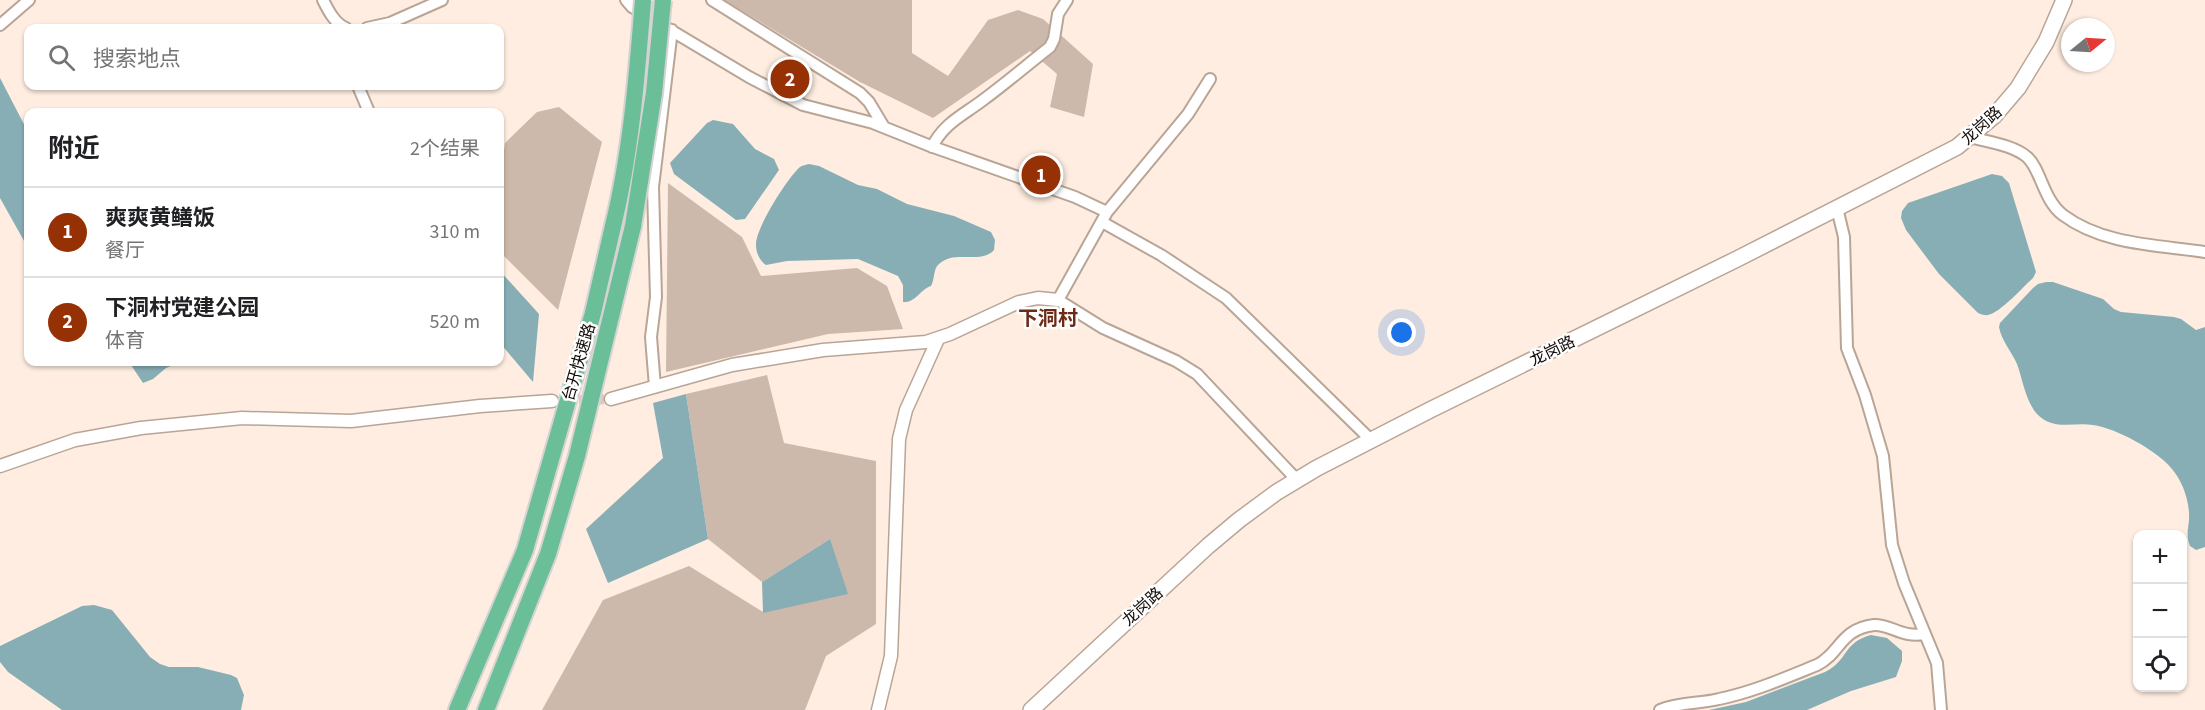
<!DOCTYPE html>
<html lang="zh">
<head>
<meta charset="utf-8">
<style>
	body { margin:0; font-family:"Source Sans 3","Noto Sans SC",sans-serif; background:#f6f6f6; color:#202124 }
	.controls { position:absolute; right:18px; bottom:18px; display:grid; overflow:hidden; border-radius:12px; box-shadow:0 2px 4px #0004 }
	.controls button { width:54px; height:54px; display:grid; place-items:center; padding:0; border:0; border-bottom:2px solid #e0e0e0; background:#fff; color:#202124; font:30px sans-serif }
	.compass { position:absolute; left:2061px; top:18px; width:54px; height:54px; border-radius:50%; background:#fff; box-shadow:0 2px 4px #0004; rotate:72deg }
	.you { position:absolute; left:1402px; top:333px; width:21px; height:21px; margin:-15px; border:4px solid #fff; border-radius:50%; background:#1a73e8; box-shadow:0 0 0 9px #1a73e833 }
	.badge { display:grid; place-items:center; width:39px; height:39px; border-radius:50%; background:#963005; color:#fff; font-size:20px; font-weight:700 }
	.pin { position:absolute; translate:-50% -50%; border:3px solid #fff; box-shadow:0 2px 6px #0006 }
	.list { margin:0; padding:0; list-style:none }
	h2 { display:flex; justify-content:space-between; align-items:center; height:78px; margin:0; padding:0 24px; font-size:26px }
	h2 small { font-size:20px; font-weight:400; color:#757577 }
	.list li { display:grid; grid-template-columns:39px 1fr auto; gap:18px; align-items:center; box-sizing:border-box; height:90px; padding:0 24px; border-top:2px solid #e0e0e0 }
	.list b { display:block; font-size:22px; white-space:nowrap }
	.list p { margin:0; font-size:20px; white-space:nowrap; color:#757577 }
	.list em { font-size:20px; font-style:normal; color:#757577 }
	.icon { flex:none; width:33px; height:33px; fill:none; stroke:currentColor; stroke-width:2; stroke-linecap:round; stroke-linejoin:round }
	.map { position:relative; flex:none; width:2205px; height:710px; overflow:hidden }
	.search { position:absolute; background:#fff; box-shadow:0 2px 4px #0004; left:24px; top:24px; width:480px; height:66px; display:flex; align-items:center; gap:15px; box-sizing:border-box; padding:0 21px; border-radius:12px; color:#757577; font-size:22px }
	.panel { position:absolute; background:#fff; box-shadow:0 2px 4px #0004; left:24px; top:108px; width:480px; height:258px; border-radius:12px }
	.map>svg:first-child { display:block }
	.green { fill:#ccb9ab }
	.water { fill:#88aeb5 }
	.lines { fill:none; stroke-linecap:round; stroke-linejoin:round }
	.minor-tunnel { stroke:#dacbbf; stroke-width:10; stroke-dasharray:10 5; stroke-linecap:butt }
	.minor-casing { stroke:#b9a596; stroke-width:14 }
	.tertiary-casing { stroke:#b9a596; stroke-width:15 }
	.secondary-casing { stroke:#b9a596; stroke-width:18 }
	.trunk-casing { stroke:#d4d3d2; stroke-width:20 }
	.minor { stroke:#fff; stroke-width:10 }
	.tertiary { stroke:#fff; stroke-width:12 }
	.secondary { stroke:#fff; stroke-width:15 }
	.trunk { stroke:#6abe98; stroke-width:16 }
	.trunk-bridge-casing { stroke:#d4d3d2; stroke-width:20; stroke-linecap:butt }
	.trunk-bridge { stroke:#6abe98; stroke-width:16 }
	.labels { text-anchor:middle; stroke-width:5; stroke-linejoin:round; paint-order:stroke }
	.street-label { font-size:16px; fill:#110a06; stroke:#fefefe }
	.quarter-label { font-size:20px; font-weight:bold; fill:#6d2b15; stroke:#fefefe }
</style>
</head>
<body>
<div class="map">
<svg width="2205" height="710" viewBox="0 0 2205 710">
	<rect width="100%" height="100%" fill="#feede0"/>
	<path class="green" d="M724,0h188v53l36,23 40,-56 30,-10 25,9 50,45 -9,53 -34,-10 7,-33 -27,-23 -97,67 -73,-36z
		M559,107l43,35 -44,168 -58,-58v-74l5,-35 32,-31z
		M668,183l74,54 19,39 96,-8 30,18 16,43 -75,5 -162,38z
		M767,375l17,68 92,18v163l-50,32 -21,54h-263l61,-110 86,-34 74,46 67,-73 -68,43 -54,-43 -22,-145z"/>
	<path class="water" d="M0,78l28,54v116l-28,-50z
		M713,120l20,4 22,25 19,10 5,11 -34,49 -9,1 -62,-46 -4,-11 37,-40z
		M809,164l10,2 39,19 19,4 30,15 47,12 37,16 4,8 -1,10c-13,15 -40,-1 -55,14 -6,5 -4,15 -8,22 -12,4 -15,17 -28,16v-17l-5,-9 -40,-17 -71,2 -21,4c-6,-4 -10,-12 -10,-20 -1,-16 32,-68 44,-78 3,-2 6,-2 9,-3z
		M1992,174l10,2 7,7 27,89 -3,6c-10,9 -33,35 -45,37 -3,1 -7,-1 -10,-2l-39,-39 -33,-44 -5,-12 1,-7 6,-8z
		M500,271l39,43 -6,68 -33,-39z
		M2046,282h7l50,17 11,10 7,3 53,5 7,2 15,11 9,-3v220l-9,3 -6,-4c-4,-10 -2,-16 -1,-26 1,-18 -6,-38 -17,-51 -14,-18 -56,-41 -79,-44 -20,-3 -40,6 -56,-11 -12,-14 -14,-34 -20,-50 -5,-12 -16,-24 -18,-37l1,-4 33,-35 5,-4z
		M129,362h52l-15,6 -13,11 -10,4z
		M686,394l22,145 -100,44 -22,-54 77,-71 -10,-55z
		M830,539l18,55 -85,19 -1,-31z
		M94,605l18,5 38,47 10,7 9,3h29l33,8 6,3 7,17 -3,15h-179l-54,-38 -8,-10v-16l82,-40z
		M1871,635l16,3 15,13v10l-6,16 -45,14 -44,19h-98l37,-8 79,-30c24,-12 17,-29 46,-37z"/>
	<g class="lines">
		<path class="minor-tunnel" d="M564,401l47,-2"/>
		<defs>
			<path id="minor" d="M323,0c5,10 12,24 23,28
				M626,0l6,7 117,70 54,28 70,18 60,24 142,50 32,15
				M712,0l148,93 9,9 15,25
				M0,25l29,-25
				M367,28l23,-5 52,-23
				M1210,79l-22,35 -81,98 -49,88 45,28 73,33 21,13 100,106
				M358,86l11,26
				M1970,137c18,5 43,8 57,20 14,12 16,43 36,58 40,30 95,30 142,37
				M932,147c12,-24 30,-31 51,-47 23,-17 44,-35 67,-53l4,-8 4,-25 9,-14
				M1837,208l7,29 3,111 18,47 18,61 9,89 12,38 33,80 4,47
				M1102,222l59,33 65,43 145,142
				M655,387l-4,-50 5,-40 -3,-110 19,-157
				M1660,710c19,-8 39,-6 59,-11 34,-7 66,-21 98,-34 23,-11 23,-36 57,-40 16,-1 28,13 50,9"/>
			<path id="tertiary" d="M611,399l121,-34 91,-15 103,-8 24,-8 69,-32 19,-4 20,2
				M0,466l75,-26 66,-12 101,-10 109,3 129,-15 72,-5
				M878,710l13,-54 8,-217 7,-29 32,-71"/>
			<path id="secondary" d="M1031,710l177,-164 31,-26 38,-28 40,-24 113,-58 307,-151 220,-112 38,-32 23,-27 28,-46 18,-42"/>
			<path id="trunk" d="M457,710l68,-160 68,-237 20,-87
				M486,710l62,-156 29,-98 56,-230"/>
		</defs>
		<use href="#minor" class="minor-casing"/>
		<use href="#tertiary" class="tertiary-casing"/>
		<use href="#secondary" class="secondary-casing"/>
		<use href="#trunk" class="trunk-casing"/>
		<use href="#minor" class="minor"/>
		<use href="#tertiary" class="tertiary"/>
		<use href="#secondary" class="secondary"/>
		<use href="#trunk" class="trunk"/>
		<defs>
			<path id="trunk-bridge" d="M613,226c18,-73 24,-151 30,-226
				M633,226l21,-133 9,-93"/>
		</defs>
		<use href="#trunk-bridge" class="trunk-bridge-casing"/>
		<use href="#trunk-bridge" class="trunk-bridge"/>
	</g>
	<g class="labels">
		<g class="street-label">
			<text transform="translate(1981 125) rotate(-42)" y="6">龙岗路</text>
			<text transform="translate(1552 350) rotate(-26)" y="6">龙岗路</text>
			<text transform="translate(578 362) rotate(-74)" y="6">台开快速路</text>
			<text transform="translate(1142 606) rotate(-42)" y="6">龙岗路</text>
		</g>
		<g class="quarter-label">
			<text x="1048" y="325">下洞村</text>
		</g>
	</g>
</svg>
<div class="controls">
<button>+</button>
<button>−</button>
<button><svg class="icon" aria-label="locate" viewBox="0 0 24 24"><circle cx="12" cy="12" r="6"/><path d="M12 2v4M12 18v4M2 12h4M18 12h4"/></svg></button>
</div>
<svg class="compass" viewBox="-18 -18 36 36"><path d="M0-13l5 13h-10z" fill="#e53935"/><path d="M0 13l5-13h-10z" fill="#757577"/></svg>
<div class="you"></div>
<div class="pin badge" style="left:1041px;top:175px">1</div>
<div class="pin badge" style="left:790px;top:79px">2</div>
<div class="search"><svg class="icon" aria-label="search" viewBox="0 0 24 24"><circle cx="10" cy="10" r="6"/><path d="M15 15l6 6"/></svg>搜索地点</div>
<section class="panel">
<h2>附近<small>2个结果</small></h2>
<ul class="list">
<li><span class="badge">1</span><div><b>爽爽黄鳝饭</b><p>餐厅</p></div><em>310 m</em></li>
<li><span class="badge">2</span><div><b>下洞村党建公园</b><p>体育</p></div><em>520 m</em></li>
</ul>
</section>
</div>
</body>
</html>
